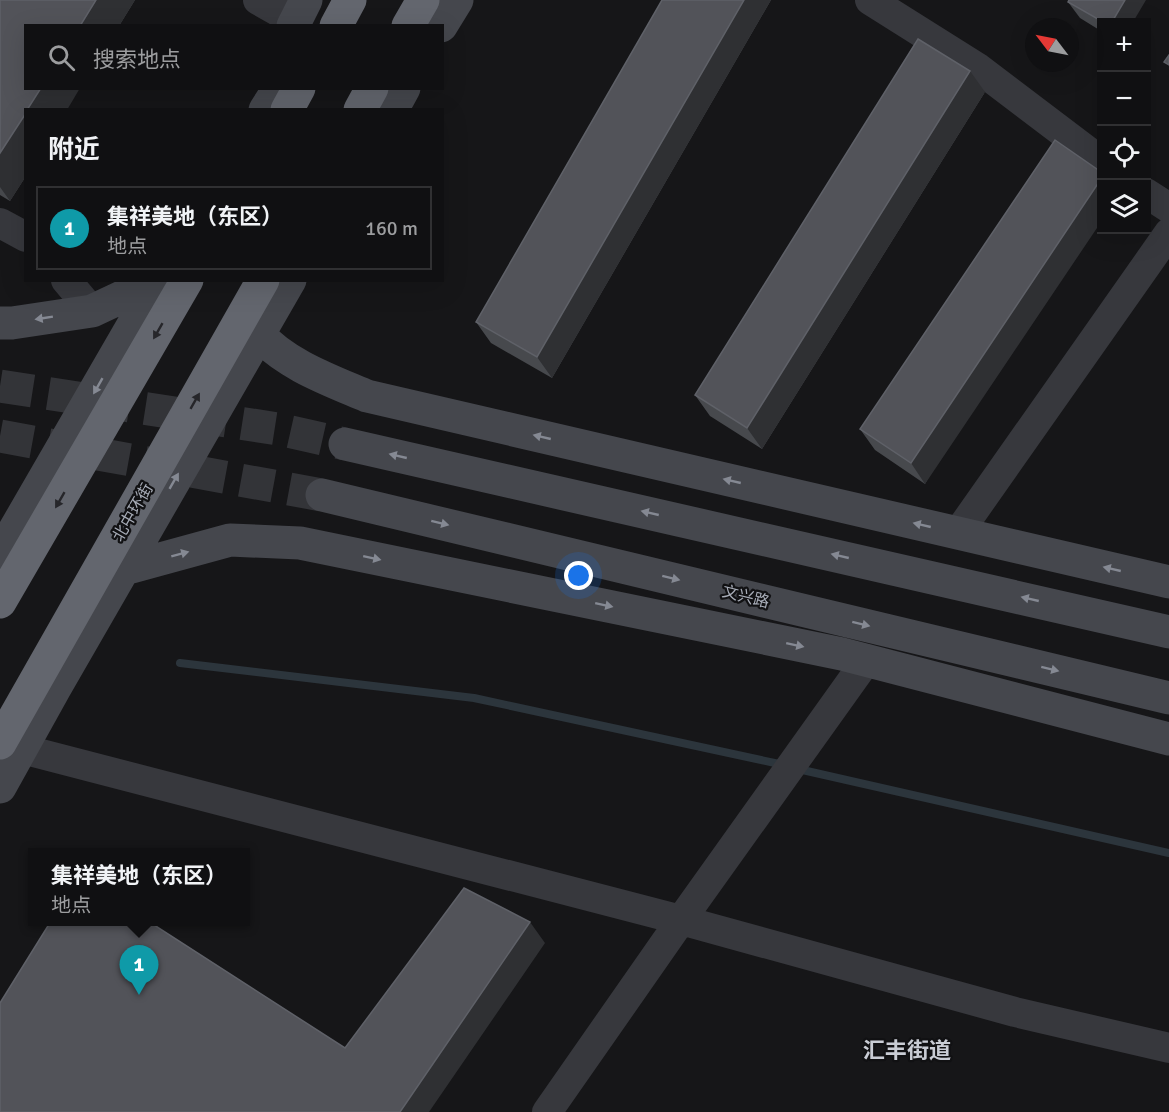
<!DOCTYPE html>
<html lang="zh">
<head>
<meta charset="utf-8">
<style>
	body { margin:0; font-family:Signika,"Noto Sans SC",sans-serif; background:#1e1e20; color:#f1f3f6 }
	.controls { position:absolute; right:18px; top:18px; display:grid; overflow:hidden; border-radius:0px; box-shadow:0 6px 24px #0002 }
	.controls button { width:54px; height:54px; display:grid; place-items:center; padding:0; border:0; border-bottom:2px solid #303032; background:#101012; color:#f1f3f6; font:30px sans-serif }
	.compass { position:absolute; left:1025px; top:18px; width:54px; height:54px; border-radius:50%; background:#101012; box-shadow:0 6px 24px #0002; rotate:302deg }
	.you { position:absolute; left:579px; top:576px; width:21px; height:21px; margin:-15px; border:4px solid #fff; border-radius:50%; background:#1a73e8; box-shadow:0 0 0 9px #1a73e833 }
	.badge { display:grid; place-items:center; width:39px; height:39px; border-radius:50%; background:#db2777; color:#fff; font-size:20px; font-weight:700 }
	.pin { position:absolute; translate:-50% -50px; filter:drop-shadow(0 2px 3px #0008) }
	.pin::after { content:''; position:absolute; top:32px; width:21px; height:18px; background:inherit; clip-path:polygon(0 0,100% 0,50% 100%) }
	.popup { position:absolute; left:28px; top:848px; width:222px; height:78px; box-sizing:border-box; display:grid; place-content:center; border-radius:0px; background:#101012; filter:drop-shadow(0 2px 4px #0005); font-size:20px; white-space:nowrap; color:#9c9d9f }
	.popup b { font-size:22px; color:#f1f3f6 }
	.popup::after { content:''; position:absolute; left:50%; top:100%; margin-left:-12px; border:12px solid transparent; border-top-color:#101012 }
	.list { margin:0; padding:0; list-style:none }
	h2 { display:flex; justify-content:space-between; align-items:center; height:78px; margin:0; padding:0 24px; font-size:26px }
	h2 small { font-size:20px; font-weight:400; color:#9c9d9f }
	.list li { display:grid; grid-template-columns:39px 1fr auto; gap:18px; align-items:center; box-sizing:border-box; height:84px; margin:0 12px 12px; padding:0 12px; border:2px solid #303032; border-radius:0px }
	.list b { display:block; font-size:22px; white-space:nowrap }
	.list p { margin:0; font-size:20px; white-space:nowrap; color:#9c9d9f }
	.list em { font-size:20px; font-style:normal; color:#9c9d9f }
	.icon { flex:none; width:33px; height:33px; fill:none; stroke:currentColor; stroke-width:2; stroke-linecap:round; stroke-linejoin:round }
	.map { position:relative; flex:none; width:1169px; height:1112px; overflow:hidden }
	.search { position:absolute; background:#101012; box-shadow:0 6px 24px #0002; left:24px; top:24px; width:420px; height:66px; display:flex; align-items:center; gap:15px; box-sizing:border-box; padding:0 21px; border-radius:0px; color:#9c9d9f; font-size:22px }
	.panel { position:absolute; background:#101012; box-shadow:0 6px 24px #0002; left:24px; top:108px; width:420px; height:174px; border-radius:0px }
	.map>svg:first-child { display:block }
	.lines { fill:none; stroke-linecap:round; stroke-linejoin:round }
	.stream { stroke:#2c353c; stroke-width:8 }
	.secondary-tunnel { stroke:#333438; stroke-width:33; stroke-dasharray:33 16; stroke-linecap:butt }
	.street { stroke:#37383d; stroke-width:30 }
	.secondary { stroke:#45474d; stroke-width:33 }
	.highway { stroke:#63666e; stroke-width:33 }
	.wall { fill:#47494d }
	.shaded-wall { fill:#2f3033 }
	.building { fill:#525359; stroke:#5f6168; stroke-width:1.5 }
	.oneway { fill:#858993 }
	.oneway2 { fill:#26262a }
	.labels { text-anchor:middle; stroke-width:4.5; stroke-linejoin:round; paint-order:stroke }
	.street-label { font-size:16px; fill:#a8adb8; stroke:#111113 }
	.district-label { font-size:22px; font-weight:bold; fill:#c9ccd4; stroke:#111113 }
</style>
</head>
<body>
<div class="map">
<svg width="1169" height="1112" viewBox="0 0 1169 1112">
	<rect width="100%" height="100%" fill="#161618"/>
	<g class="lines">
		<path class="stream" d="M180,663l294,35 310,67
			M798,769l371,84"/>
		<path class="secondary-tunnel" d="M0,386l278,43 67,15
			M0,436l322,59"/>
		<path class="street" d="M258,0l37,21
			M870,0l108,68 124,94
			M1146,193l23,15
			M0,223l26,14
			M66,280l26,31
			M958,533l211,-300
			M22,749l659,171 334,92 154,36
			M547,1112l134,-192 185,-259"/>
		<path class="secondary" d="M293,26l13,-26
			M441,26l16,-26
			M265,110l14,-22
			M392,110l12,-22
			M0,323h12l80,-12 66,-31
			M259,334c25,30 73,47 108,62l802,186
			M345,444l824,188
			M322,495l847,203
			M0,555l159,-275
			M124,569l106,-29 70,3 542,111 327,85
			M0,787l55,-99 235,-408"/>
		<path class="highway" d="M336,26l14,-26
			M408,26l15,-26
			M287,110l12,-22
			M360,110l12,-22
			M0,602l187,-322
			M0,743l263,-463"/>
	</g>
	<path class="wall" d="M0,0h135l-16,26h-93v150l-16,25 -10,-6z
		M662,0h109l-219,378 -61,-35 -15,-21z
		M1068,2l65,20h-32v9l-21,-13z
		M985,92l-223,357 -52,-33 -15,-21z
		M1101,172l-176,312 -50,-34 -15,-21z"/>
	<path class="shaded-wall" d="M96,0h39l-16,26h-39z
		M744,0h27l-219,378 -15,-21z
		M1125,0h21l-13,22h-21z
		M970,71l15,21 -223,357 -15,-21z
		M41,88h39l-13,22h-40z
		M26,113v63l-16,25 -10,-14v-34z
		M1101,179v43l-176,262 -14,-21z
		M530,922l15,21 -116,169h-29z"/>
	<path class="building" d="M0,0h96l-16,26h-54v62h15l-14,22h-1v3l-26,40z
		M662,0h82l-207,357 -61,-35z
		M1069,0h56l-13,22h-9l-35,-20z
		M918,39l52,32 -223,357 -52,-33z
		M1169,55v10l-5,-3z
		M1055,140l46,32v7l-190,284 -51,-34z
		M464,888l66,34 -130,190h-400v-109l51,-82h97l197,127z"/>
	<defs><path id="oneway-solid" d="M-6-.8H1V-3.2L6.5 0L1 3.2V.8H-6Z" transform="scale(1.5)"/></defs>
	<g class="oneway">
		<use href="#oneway-solid" transform="translate(44 318) rotate(171)"/>
		<use href="#oneway-solid" transform="translate(98 386) rotate(120)"/>
		<use href="#oneway-solid" transform="translate(542 437) rotate(-167)"/>
		<use href="#oneway-solid" transform="translate(398 456) rotate(-167)"/>
		<use href="#oneway-solid" transform="translate(174 481) rotate(-60)"/>
		<use href="#oneway-solid" transform="translate(732 481) rotate(-167)"/>
		<use href="#oneway-solid" transform="translate(650 513) rotate(-167)"/>
		<use href="#oneway-solid" transform="translate(440 523) rotate(14)"/>
		<use href="#oneway-solid" transform="translate(922 525) rotate(-167)"/>
		<use href="#oneway-solid" transform="translate(180 554) rotate(-15)"/>
		<use href="#oneway-solid" transform="translate(840 556) rotate(-167)"/>
		<use href="#oneway-solid" transform="translate(372 558) rotate(12)"/>
		<use href="#oneway-solid" transform="translate(1112 569) rotate(-167)"/>
		<use href="#oneway-solid" transform="translate(671 578) rotate(14)"/>
		<use href="#oneway-solid" transform="translate(1030 599) rotate(-167)"/>
		<use href="#oneway-solid" transform="translate(604 605) rotate(12)"/>
		<use href="#oneway-solid" transform="translate(861 624) rotate(14)"/>
		<use href="#oneway-solid" transform="translate(795 645) rotate(12)"/>
		<use href="#oneway-solid" transform="translate(1050 669) rotate(14)"/>
	</g>
	<g class="oneway2">
		<use href="#oneway-solid" transform="translate(158 331) rotate(120)"/>
		<use href="#oneway-solid" transform="translate(195 401) rotate(-60)"/>
		<use href="#oneway-solid" transform="translate(60 500) rotate(120)"/>
	</g>
	<g class="labels">
		<g class="street-label">
			<text transform="translate(132 512) rotate(-60)" y="6">北中环街</text>
			<text transform="translate(746 596) rotate(14)" y="6">文兴路</text>
		</g>
		<g class="district-label">
			<text x="907" y="1058">汇丰街道</text>
		</g>
	</g>
</svg>
<div class="controls">
<button>+</button>
<button>−</button>
<button><svg class="icon" aria-label="locate" viewBox="0 0 24 24"><circle cx="12" cy="12" r="6"/><path d="M12 2v4M12 18v4M2 12h4M18 12h4"/></svg></button>
<button><svg class="icon" aria-label="layers" viewBox="0 0 24 24"><path d="M12 4l9 5-9 5-9-5zM3 14l9 5 9-5"/></svg></button>
</div>
<svg class="compass" viewBox="-18 -18 36 36"><path d="M0-13l5 13h-10z" fill="#e53935"/><path d="M0 13l5-13h-10z" fill="#9c9d9f"/></svg>
<div class="you"></div>
<div class="pin badge" style="left:139px;top:995px;background:#0f9aa8">1</div>
<div class="popup"><b>集祥美地（东区）</b>地点</div>
<div class="search"><svg class="icon" aria-label="search" viewBox="0 0 24 24"><circle cx="10" cy="10" r="6"/><path d="M15 15l6 6"/></svg>搜索地点</div>
<section class="panel">
<h2>附近<small></small></h2>
<ul class="list">
<li><span class="badge" style="background:#0f9aa8">1</span><div><b>集祥美地（东区）</b><p>地点</p></div><em>160 m</em></li>
</ul>
</section>
</div>
</body>
</html>
